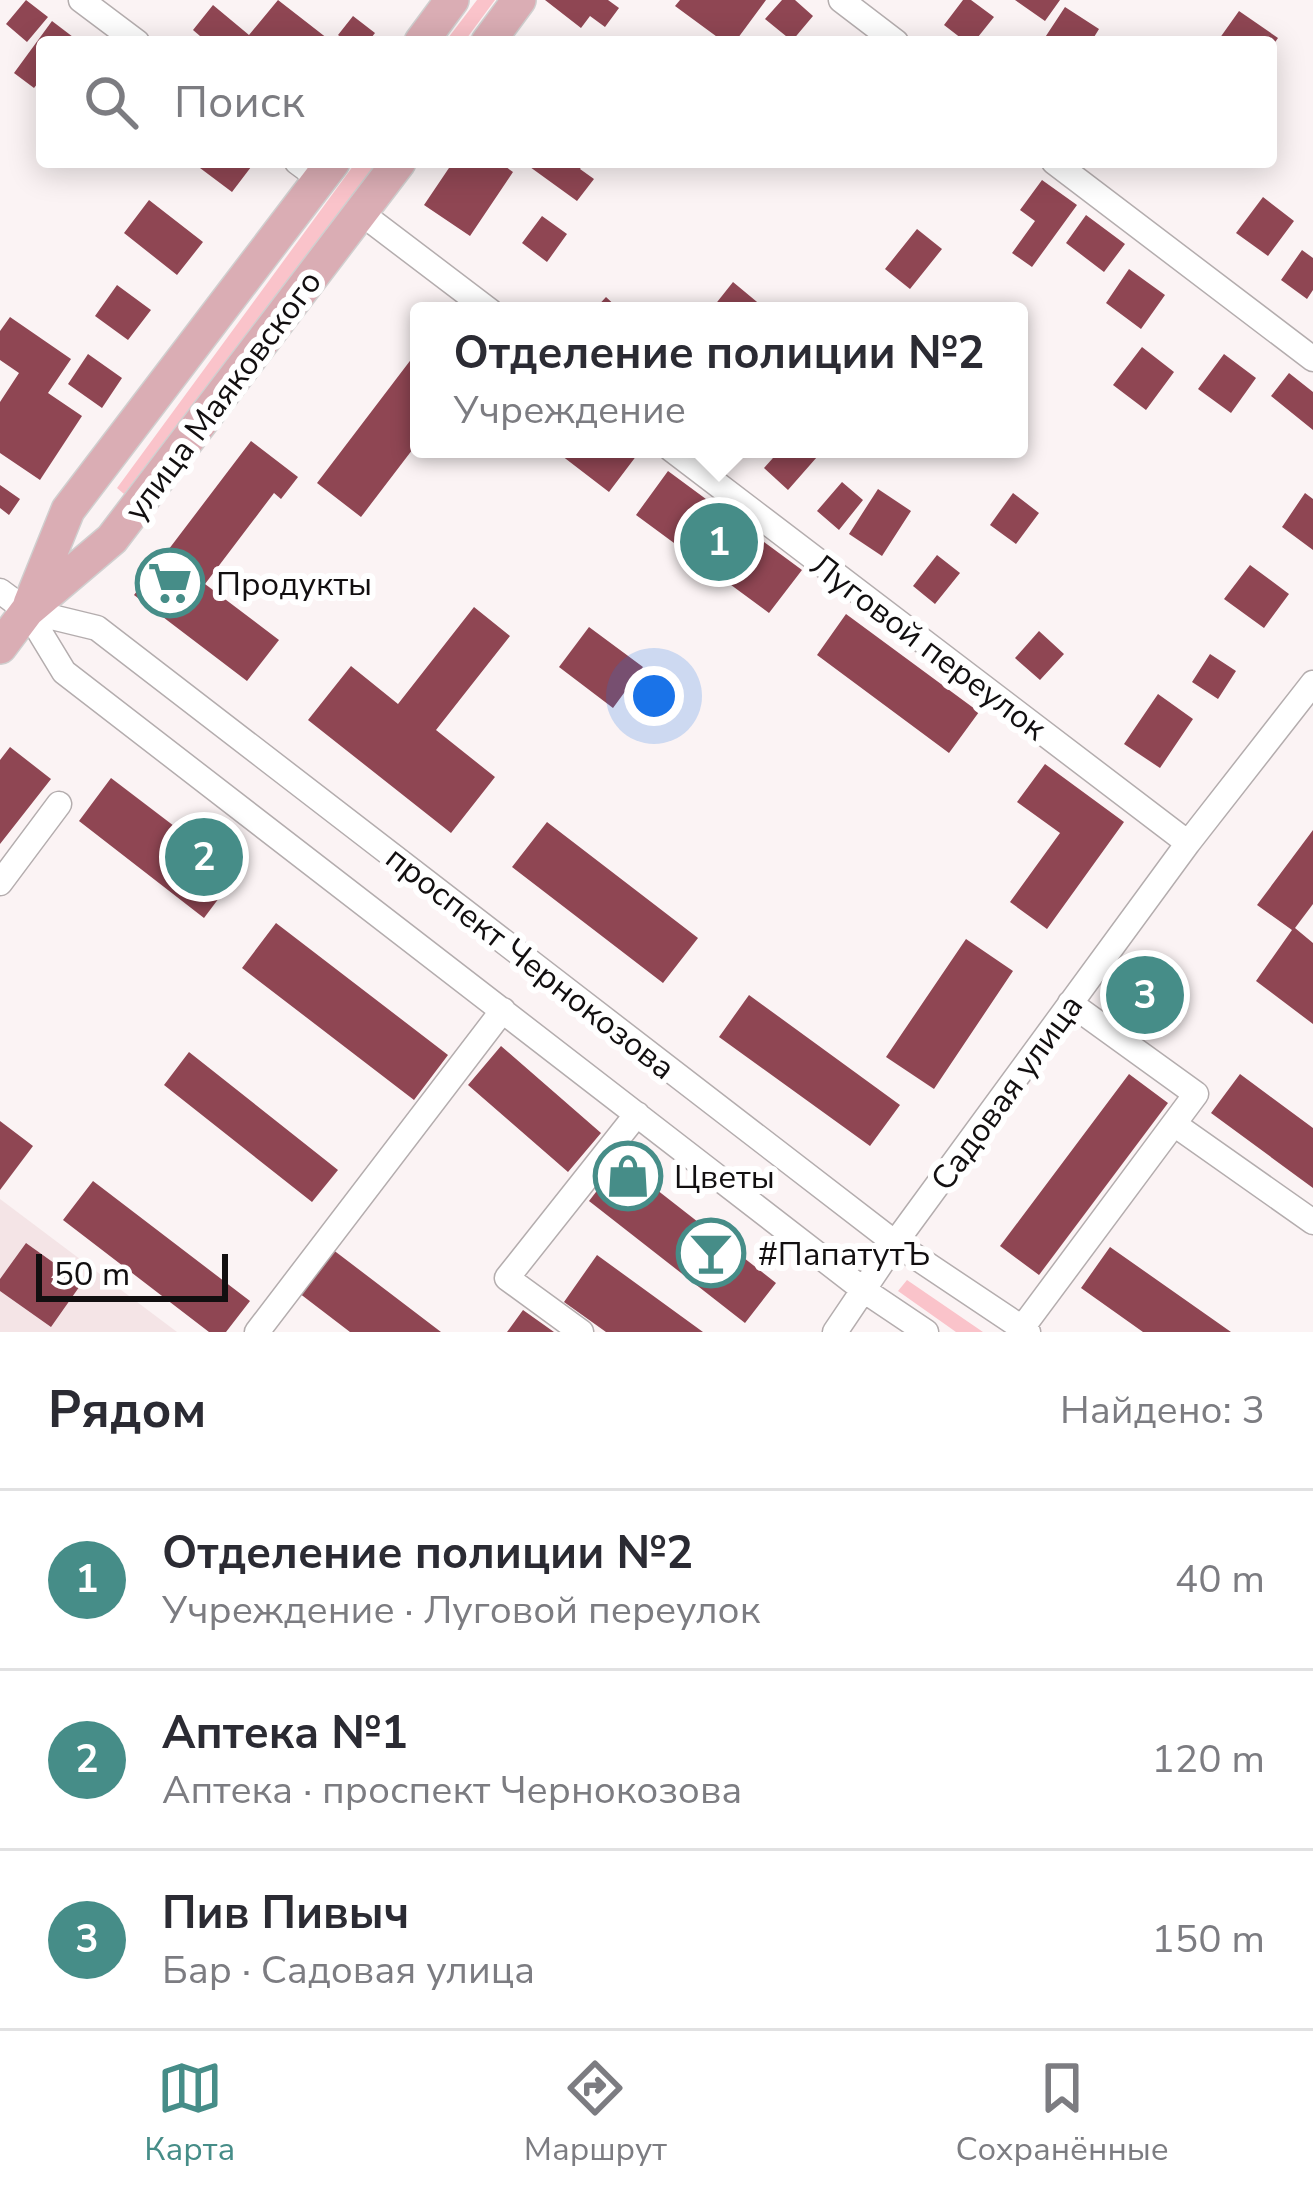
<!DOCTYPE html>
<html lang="ru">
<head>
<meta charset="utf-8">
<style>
	body { margin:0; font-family:"Nunito Sans",sans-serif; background:#f2f2f3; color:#2b2b33 }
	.scale { position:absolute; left:36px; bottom:30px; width:192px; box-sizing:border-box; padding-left:12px; border:6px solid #120f10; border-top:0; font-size:33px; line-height:42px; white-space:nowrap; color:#120f10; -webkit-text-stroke:9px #fff; paint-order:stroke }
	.you { position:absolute; left:654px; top:696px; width:42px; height:42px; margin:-30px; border:9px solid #fff; border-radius:50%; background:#1a73e8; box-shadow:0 0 0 18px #1a73e833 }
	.badge { display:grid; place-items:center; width:78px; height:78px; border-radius:50%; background:#468d88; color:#fff; font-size:39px; font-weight:700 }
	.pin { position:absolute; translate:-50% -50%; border:6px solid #fff; box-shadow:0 3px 12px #0006 }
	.popup { position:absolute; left:410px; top:302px; width:618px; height:156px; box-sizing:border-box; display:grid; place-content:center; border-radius:12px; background:#fff; filter:drop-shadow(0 3px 9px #0005); font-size:39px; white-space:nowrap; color:#7c7c81 }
	.popup b { font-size:45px; color:#2b2b33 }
	.popup::after { content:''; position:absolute; left:50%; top:100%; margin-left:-24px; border:24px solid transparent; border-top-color:#fff }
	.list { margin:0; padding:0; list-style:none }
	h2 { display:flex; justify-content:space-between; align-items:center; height:156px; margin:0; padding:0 48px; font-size:51px }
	h2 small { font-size:39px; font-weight:400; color:#7c7c81 }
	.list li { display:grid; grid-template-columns:78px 1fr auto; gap:36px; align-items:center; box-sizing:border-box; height:180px; padding:0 48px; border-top:3px solid #e1e1e2 }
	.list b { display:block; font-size:45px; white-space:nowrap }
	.list p { margin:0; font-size:39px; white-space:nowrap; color:#7c7c81 }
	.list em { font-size:39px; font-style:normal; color:#7c7c81 }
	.icon { flex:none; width:66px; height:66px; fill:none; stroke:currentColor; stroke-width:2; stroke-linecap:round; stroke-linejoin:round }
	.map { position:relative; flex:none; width:1313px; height:1332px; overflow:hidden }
	.search { position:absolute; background:#fff; box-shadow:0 6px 30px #0003; left:36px; right:36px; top:36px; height:132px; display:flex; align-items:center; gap:30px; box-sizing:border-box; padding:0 42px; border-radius:12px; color:#7c7c81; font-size:45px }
	.sheet { height:696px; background:#fff }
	nav { display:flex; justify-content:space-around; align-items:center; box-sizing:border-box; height:168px; border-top:3px solid #e1e1e2; background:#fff; font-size:33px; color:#7c7c81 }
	nav a { display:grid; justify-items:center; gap:6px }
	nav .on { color:#468d88 }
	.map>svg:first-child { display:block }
	.built { fill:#f4e4e6 }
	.green { fill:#fac3ca }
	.building { fill:#8f4653 }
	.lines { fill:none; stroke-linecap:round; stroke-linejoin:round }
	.minor-casing { stroke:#b4adae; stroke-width:27 }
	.major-casing { stroke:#d0cfcf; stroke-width:36 }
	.minor { stroke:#fff; stroke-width:24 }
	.major { stroke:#daadb4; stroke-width:33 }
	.labels { text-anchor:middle; stroke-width:12; stroke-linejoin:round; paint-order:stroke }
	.street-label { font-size:33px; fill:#120f10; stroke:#fff }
	.poi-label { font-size:33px; fill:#120f10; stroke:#fff; text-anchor:start }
</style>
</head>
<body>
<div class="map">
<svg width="1313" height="1332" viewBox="0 0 1313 1332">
	<rect width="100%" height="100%" fill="#fbf3f4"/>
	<path class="built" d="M0,1199l177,133h-177z"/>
	<path class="green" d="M477,0h18l-31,42h-19z
		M356,162h22l-254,332 -7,-6z
		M907,1280l76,52h-27l-58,-41z"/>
	<path class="building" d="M26,0l22,17 -21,25 -21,-18z
		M278,0l54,42h-125l-14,-12 20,-25 36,30z
		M545,0h63l11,8 -14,19 -15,-11 -9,12z
		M680,0h86l-31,42h-11l-49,-36z
		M782,0h13l18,16 -21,25 -27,-22z
		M963,0h8l23,17 -20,25h-8l-22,-17z
		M1015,0h45l-15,21z
		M1065,7l34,22 -8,13h-49z
		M1239,11l39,27 -7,10v-6h-54z
		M353,16l22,17 -7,9h-21l-9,-7z
		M52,21l21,16 -4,5h-27v36l-8,10 -20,-15z
		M199,162h45l7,5 -19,25 -36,-27z
		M453,162h46l14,10 -43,64 -46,-31z
		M534,162h51l-5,7 14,10 -17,22 -47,-34z
		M1042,180l35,25 -45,62 -20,-14 23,-32 -15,-11z
		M1263,197l31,24 -26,35 -32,-23z
		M149,200l54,42 -26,33 -53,-42z
		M1086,215l39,29 -21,28 -38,-29z
		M542,216l25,18 -20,28 -25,-19z
		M917,229l25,20 -32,40 -25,-20z
		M1302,250l11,8v32l-6,9 -26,-19z
		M1129,269l36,26 -24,34 -35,-26z
		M733,282l35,29h-58z
		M117,285l34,25 -23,30 -33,-24z
		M606,297l15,14h-28z
		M10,317l61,42 -23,34 34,23 -42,64 -40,-27v-51l19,-29 -19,-13v-29z
		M1142,347l32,25 -28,38 -33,-25z
		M419,349v92l-58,76 -44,-34z
		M88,354l34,24 -20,30 -34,-24z
		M1224,354l32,24 -25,35 -33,-24z
		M1289,373l24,19v38l-42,-34z
		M251,441l47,36 -17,22 -7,-6 -69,91 74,56 -32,41 -113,-86z
		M553,449h77l7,6 -28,37z
		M781,449h43l-36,41 -24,-22z
		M668,471l134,99 -33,43 -133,-98z
		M842,482l21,18 -24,30 -22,-19z
		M0,485l20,14 -11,16 -9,-7z
		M878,489l33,22 -29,45 -33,-22z
		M1013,493l26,20 -23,31 -26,-19z
		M1305,493l8,6v51l-31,-23z
		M937,555l23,18 -25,31 -22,-18z
		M1250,565l39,29 -25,34 -40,-29z
		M474,607l36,29 -74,94 59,47 -44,56 -143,-113 43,-54 47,38z
		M846,614l133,98 -30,41 -132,-98z
		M589,627l54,40 -30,41 -54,-41z
		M1039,631l25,23 -24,26 -25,-22z
		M1210,654l26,17 -18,28 -26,-17z
		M1158,694l35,25 -33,49 -36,-24z
		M10,747l41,32 -51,65v-84z
		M1045,764l79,58 -77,107 -37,-27 50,-69 -43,-31z
		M111,778l126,96 -33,44 -125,-97z
		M547,822l151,116 -35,45 -151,-116z
		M1313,830v74l-18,24 18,15v81l-57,-43 36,-51 -35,-25z
		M276,923l172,132 -34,45 -172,-132z
		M966,939l47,32 -79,118 -48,-32z
		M749,995l151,110 -30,41 -151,-109z
		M501,1046l100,87 -33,39 -100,-87z
		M189,1052l149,118 -26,32 -148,-117z
		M1129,1074l39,29 -129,172 -39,-29z
		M1240,1074l73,54v60l-102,-75z
		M0,1121l33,25 -33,44z
		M620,1161l156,122 -31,40 -156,-122z
		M93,1181l157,120 -24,31h-17l-146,-112z
		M26,1243l56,40 -31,44 -51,-36v-12z
		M1110,1247l121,85h-88l-62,-44z
		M332,1249l109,83h-91l-51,-39z
		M597,1255l106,77h-97l-42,-30z
		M523,1310l31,22h-47z"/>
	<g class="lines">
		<defs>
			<path id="minor" d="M81,0l56,42
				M841,0l55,42
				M297,162l23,17
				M1054,162l259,197
				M361,213l129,98
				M671,449l517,394
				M0,591l27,20 37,61 801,619 61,41
				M27,611l70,17 798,615 133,89
				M0,883l59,-79
				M1174,1124l139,98
				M1022,1328l174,-234 -126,-91
				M257,1332l246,-322
				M581,1332l-74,-54 130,-164
				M835,1332l60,-89 293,-400 125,-160"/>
			<path id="major" d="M421,42l31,-42
				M488,42l31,-42
				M30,604l38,-94 265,-348
				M0,647l27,-36 85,-72 287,-377"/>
		</defs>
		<use href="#minor" class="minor-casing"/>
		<use href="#major" class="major-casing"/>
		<use href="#minor" class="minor"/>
		<use href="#major" class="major"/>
	</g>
	<defs>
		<symbol id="supermarket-ring" viewBox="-11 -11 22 22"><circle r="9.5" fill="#fff" stroke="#468d88" stroke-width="1.5"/><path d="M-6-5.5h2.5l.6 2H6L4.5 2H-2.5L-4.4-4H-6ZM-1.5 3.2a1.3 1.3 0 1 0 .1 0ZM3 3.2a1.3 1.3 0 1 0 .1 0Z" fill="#468d88"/></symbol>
		<symbol id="shop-ring" viewBox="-11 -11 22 22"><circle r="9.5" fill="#fff" stroke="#468d88" stroke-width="1.5"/><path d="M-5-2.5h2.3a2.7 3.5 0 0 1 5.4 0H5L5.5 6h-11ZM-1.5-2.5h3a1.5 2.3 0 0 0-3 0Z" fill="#468d88"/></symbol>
		<symbol id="bar-ring" viewBox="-11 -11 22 22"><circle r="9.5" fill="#fff" stroke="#468d88" stroke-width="1.5"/><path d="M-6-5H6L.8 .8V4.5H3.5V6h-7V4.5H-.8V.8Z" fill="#468d88"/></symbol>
	</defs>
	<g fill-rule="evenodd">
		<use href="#supermarket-ring" x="132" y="545" width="76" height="76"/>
		<use href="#shop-ring" x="590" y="1138" width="76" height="76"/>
		<use href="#bar-ring" x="673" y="1215" width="76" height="76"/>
	</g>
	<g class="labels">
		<g class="street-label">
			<text transform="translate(222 395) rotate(-53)" y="12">улица Маяковского</text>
			<text transform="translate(929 646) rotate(37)" y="12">Луговой переулок</text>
			<text transform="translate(531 962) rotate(38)" y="12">проспект Чернокозова</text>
			<text transform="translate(1006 1092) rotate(-54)" y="12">Садовая улица</text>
		</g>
		<g class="poi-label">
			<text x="216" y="595">Продукты</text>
			<text x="674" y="1188">Цветы</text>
			<text x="758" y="1265">#ПапатутЪ</text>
		</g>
	</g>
</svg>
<div class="scale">50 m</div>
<div class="you"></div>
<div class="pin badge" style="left:719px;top:542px">1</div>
<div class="popup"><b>Отделение полиции №2</b>Учреждение</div>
<div class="pin badge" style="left:204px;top:857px">2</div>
<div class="pin badge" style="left:1145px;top:995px">3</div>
<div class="search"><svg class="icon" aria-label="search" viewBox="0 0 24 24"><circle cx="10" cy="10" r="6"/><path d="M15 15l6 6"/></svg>Поиск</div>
</div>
<section class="sheet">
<h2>Рядом<small>Найдено: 3</small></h2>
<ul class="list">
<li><span class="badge">1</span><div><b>Отделение полиции №2</b><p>Учреждение · Луговой переулок</p></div><em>40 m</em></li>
<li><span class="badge">2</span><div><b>Аптека №1</b><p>Аптека · проспект Чернокозова</p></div><em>120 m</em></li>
<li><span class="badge">3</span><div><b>Пив Пивыч</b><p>Бар · Садовая улица</p></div><em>150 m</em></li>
</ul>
</section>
<nav>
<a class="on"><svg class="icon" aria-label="map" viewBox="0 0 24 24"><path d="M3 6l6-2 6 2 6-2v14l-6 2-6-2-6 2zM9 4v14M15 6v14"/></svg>Карта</a>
<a><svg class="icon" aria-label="directions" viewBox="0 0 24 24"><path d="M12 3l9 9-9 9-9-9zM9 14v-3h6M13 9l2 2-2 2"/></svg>Маршрут</a>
<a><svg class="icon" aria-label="saved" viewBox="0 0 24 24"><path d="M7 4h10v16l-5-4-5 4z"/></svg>Сохранённые</a>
</nav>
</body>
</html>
